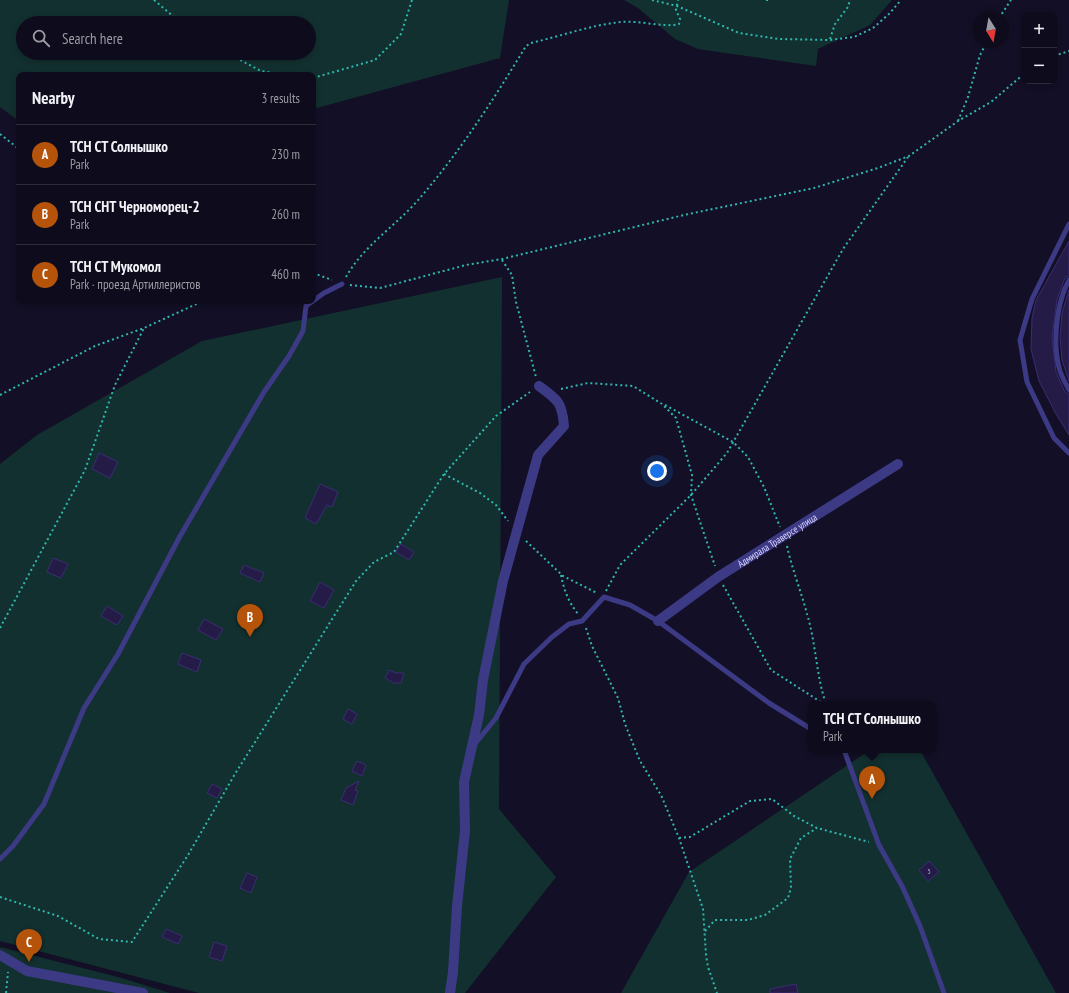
<!DOCTYPE html>
<html lang="en">
<head>
<meta charset="utf-8">
<style>
	body { margin:0; font-family:"PT Sans Narrow",sans-serif; background:#171425; color:#f1f3f6 }
	.controls { position:absolute; right:12px; top:12px; display:grid; overflow:hidden; border-radius:8px; box-shadow:0 2px 6px #0003 }
	.controls button { width:36px; height:36px; display:grid; place-items:center; padding:0; border:0; border-bottom:1px solid #2e2b3b; background:#0e0b1c; color:#f1f3f6; font:20px sans-serif }
	.compass { position:absolute; left:973px; top:12px; width:36px; height:36px; border-radius:50%; background:#0e0b1c; box-shadow:0 2px 6px #0003; rotate:169deg }
	.you { position:absolute; left:657px; top:471px; width:14px; height:14px; margin:-10px; border:3px solid #fff; border-radius:50%; background:#1a73e8; box-shadow:0 0 0 6px #1a73e833 }
	.badge { display:grid; place-items:center; width:26px; height:26px; border-radius:50%; background:#b45309; color:#fff; font-size:13px; font-weight:700 }
	.pin { position:absolute; translate:-50% -33px; filter:drop-shadow(0 1px 2px #0008) }
	.pin::after { content:''; position:absolute; top:21px; width:14px; height:12px; background:inherit; clip-path:polygon(0 0,100% 0,50% 100%) }
	.popup { position:absolute; left:808px; top:701px; width:128px; height:52px; box-sizing:border-box; display:grid; place-content:center; border-radius:8px; background:#0e0b1c; filter:drop-shadow(0 1px 3px #0005); font-size:13px; white-space:nowrap; color:#9b9ba3 }
	.popup b { font-size:15px; color:#f1f3f6 }
	.popup::after { content:''; position:absolute; left:50%; top:100%; margin-left:-8px; border:8px solid transparent; border-top-color:#0e0b1c }
	.list { margin:0; padding:0; list-style:none }
	h2 { display:flex; justify-content:space-between; align-items:center; height:52px; margin:0; padding:0 16px; font-size:17px }
	h2 small { font-size:13px; font-weight:400; color:#9b9ba3 }
	.list li { display:grid; grid-template-columns:26px 1fr auto; gap:12px; align-items:center; box-sizing:border-box; height:60px; padding:0 16px; border-top:1px solid #2e2b3b }
	.list b { display:block; font-size:15px; white-space:nowrap }
	.list p { margin:0; font-size:13px; white-space:nowrap; color:#9b9ba3 }
	.list em { font-size:13px; font-style:normal; color:#9b9ba3 }
	.icon { flex:none; width:22px; height:22px; fill:none; stroke:currentColor; stroke-width:2; stroke-linecap:round; stroke-linejoin:round }
	.map { position:relative; flex:none; width:1069px; height:993px; overflow:hidden }
	.search { position:absolute; background:#0e0b1c; box-shadow:0 2px 6px #0003; left:16px; top:16px; width:300px; height:44px; display:flex; align-items:center; gap:10px; box-sizing:border-box; padding:0 14px; border-radius:22px; color:#9b9ba3; font-size:15px }
	.panel { position:absolute; background:#0e0b1c; box-shadow:0 2px 6px #0003; left:16px; top:72px; width:300px; height:232px; border-radius:8px }
	.map>svg:first-child { display:block }
	.green { fill:#12302f; fill-rule:evenodd }
	.building { fill:#241b47; stroke:#3b2d73 }
	.lines { fill:none; stroke-linecap:round; stroke-linejoin:round }
	.path { stroke:#2fb8b0; stroke-width:2; stroke-dasharray:2 3; stroke-linecap:butt }
	.lane { stroke:#3d3a85; stroke-width:5 }
	.street { stroke:#3d3a85; stroke-width:10 }
	.labels { text-anchor:middle; stroke-width:3; stroke-linejoin:round; paint-order:stroke }
	.number-label { font-size:8px; fill:#aca6d1 }
	.street-label { font-size:10px; fill:#d9d4ff; stroke:#130f26 }
</style>
</head>
<body>
<div class="map">
<svg width="1069" height="993" viewBox="0 0 1069 993">
	<rect width="100%" height="100%" fill="#130f26"/>
	<path class="green" d="M0,0h509l-9,58 -187,51v-34h-294v46l-19,-14zM23,23h286v30h-286z
		M624,0h268l-22,25 -52,24 -2,17 -118,-17 -23,-10 -37,-31z
		M502,277l-3,532 57,68 -91,116h-266l-199,-52v-477l37,-29 165,-94z
		M870,750h50l136,243h-435l68,-121z
		M0,947l118,30 52,16h-170z"/>
	<path class="building" d="M1069,241v35l-4,2 -8,22 -5,37 4,35 9,20 4,2v41l-13,-21 -17,-33 -8,-32 1,-31 4,-18z
		M1069,290v91l-7,-21 -2,-23 2,-24z
		M99,453l19,9 -8,16 -18,-9z
		M320,484l18,8 -6,15 -5,-2 -11,19 -11,-6z
		M401,544l13,8 -5,8 -13,-8z
		M53,558l15,6 -7,14 -14,-6z
		M244,565l20,8 -4,9 -20,-9z
		M320,582l14,8 -10,18 -14,-7z
		M107,606l16,10 -6,9 -16,-9z
		M204,619l19,10 -7,11 -18,-10z
		M182,653l19,7 -4,12 -19,-8z
		M389,670l7,3h8l-3,10h-7l-9,-5z
		M348,709l9,5 -5,10 -9,-5z
		M357,761l9,4 -4,11 -10,-5z
		M359,781l-4,9 3,1 -5,14 -12,-5 5,-12z
		M212,784l10,5 -5,9 -10,-5z
		M929,861l10,11 -11,9 -9,-11z
		M247,873l10,4 -6,16 -11,-5z
		M166,929l16,7 -4,8 -16,-7z
		M214,942l13,4 -5,15 -13,-4z
		M796,984l2,9h-28v-4z"/>
	<g class="lines">
		<path class="path" d="M154,0l27,23
			M652,0l25,6 62,27 40,6 51,1 24,-3 19,-9 16,-14 12,-14
			M766,0h2
			M999,18l12,-18
			M830,39l5,-15 13,-17 2,-7
			M227,53l34,18 25,4
			M1054,56l15,-5
			M313,78l62,-18 26,-26 11,-34
			M958,121l10,-24 12,-42 7,-13
			M0,134l19,15
			M502,260l10,15 4,27 20,75
			M313,273l19,7
			M346,277c18,-32 50,-51 73,-78 40,-46 75,-100 107,-153l5,-3c30,-7 60,-18 90,-21 18,-2 42,6 58,2l1,-5 -4,-9 2,-10
			M350,285l30,3 86,-23 36,-6 182,-44 130,-27 64,-20 31,-12 49,-35 33,-19 33,-28
			M561,389l27,-6 45,3 29,18 14,14 16,57 -1,20 24,71
			M0,395l95,-49 49,-18 59,-27
			M665,405l68,37 15,15 16,30 16,40
			M444,474l36,19 16,12 12,16
			M526,541l37,35 34,17
			M787,546c5,23 14,45 20,68 9,29 9,61 19,90
			M561,575c3,15 7,26 17,39
			M723,585l48,85 53,34
			M606,591l14,-26 71,-70 36,-42 116,-204 65,-92
			M0,628l85,-158 30,-85 29,-57
			M586,628l6,18 26,52 7,26 15,37 21,34 18,43 24,71 3,46 2,12 9,26
			M679,838l11,-1 60,-36 22,-2 22,17 23,12 52,14
			M0,897l58,19 41,23 33,3 56,-87 47,-81 121,-193 18,-19 20,-10 50,-78 52,-58 34,-24
			M705,931l10,-11h33l17,-5 23,-17 3,-10 -1,-29 11,-21 16,-10
			M6,993l2,-21"/>
		<path class="lane" d="M1069,224l-37,75 -12,41 7,42 27,56 15,15
			M1069,280c-13,24 -17,65 -9,91 2,6 6,13 9,19
			M474,745l22,-27 28,-54 28,-27 17,-13 13,-3 22,-24 26,8 28,16 111,82 42,26
			M844,750l35,95 24,43 17,38 24,67
			M0,859l13,-13 31,-42 40,-96 34,-54 61,-116 85,-146 25,-36 14,-25 3,-25 18,-13 18,-9"/>
		<g class="street">
			<path id="s1" d="M658,621l60,-44 180,-113"/>
			<path d="M0,955l27,16 116,22"/>
			<path d="M450,993l3,-21 4,-66 8,-75 -1,-49 15,-67 4,-35 20,-99 35,-126 26,-29c-2,-24 -6,-26 -25,-40"/>
		</g>
	</g>
	<g class="labels">
		<g class="number-label">
			<text x="929" y="874">5</text>
		</g>
		<g class="street-label">
			<text dy="4" stroke="none"><textPath href="#s1" startOffset="144">Адмирала Траверсе улица</textPath></text>
		</g>
	</g>
</svg>
<div class="controls">
<button>+</button>
<button>−</button>
</div>
<svg class="compass" viewBox="-18 -18 36 36"><path d="M0-13l5 13h-10z" fill="#e53935"/><path d="M0 13l5-13h-10z" fill="#9b9ba3"/></svg>
<div class="you"></div>
<div class="pin badge" style="left:872px;top:799px">A</div>
<div class="popup"><b>ТСН СТ Солнышко</b>Park</div>
<div class="pin badge" style="left:250px;top:637px">B</div>
<div class="pin badge" style="left:29px;top:962px">C</div>
<div class="search"><svg class="icon" aria-label="search" viewBox="0 0 24 24"><circle cx="10" cy="10" r="6"/><path d="M15 15l6 6"/></svg>Search here</div>
<section class="panel">
<h2>Nearby<small>3 results</small></h2>
<ul class="list">
<li><span class="badge">A</span><div><b>ТСН СТ Солнышко</b><p>Park</p></div><em>230 m</em></li>
<li><span class="badge">B</span><div><b>ТСН СНТ Черноморец-2</b><p>Park</p></div><em>260 m</em></li>
<li><span class="badge">C</span><div><b>ТСН СТ Мукомол</b><p>Park · проезд Артиллеристов</p></div><em>460 m</em></li>
</ul>
</section>
</div>
</body>
</html>
